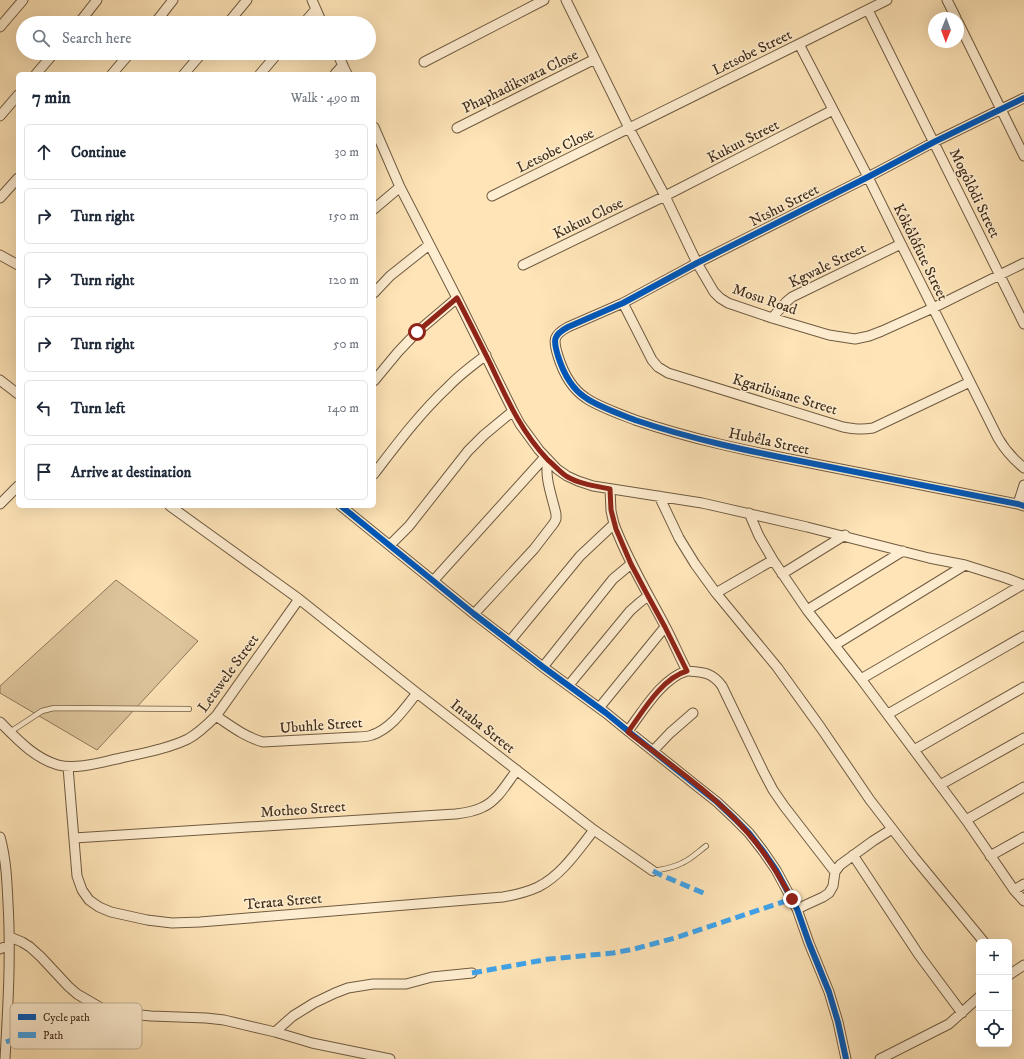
<!DOCTYPE html>
<html lang="en">
<head>
<meta charset="utf-8">
<style>
	body { margin:0; font-family:"IM FELL DW Pica",serif; background:#f2f2f3; color:#1f2937 }
	.controls { position:absolute; right:12px; bottom:12px; display:grid; overflow:hidden; border-radius:6px; box-shadow:0 4px 16px #0002 }
	.controls button { width:36px; height:36px; display:grid; place-items:center; padding:0; border:0; border-bottom:1px solid #e0e1e3; background:#fff; color:#1f2937; font:20px sans-serif }
	.compass { position:absolute; left:928px; top:12px; width:36px; height:36px; border-radius:50%; background:#fff; box-shadow:0 4px 16px #0002; rotate:181deg }
	.stop { position:absolute; width:12px; height:12px; margin:-9px; border:3px solid #8f2418; border-radius:50%; background:#fff }
	.stop.end { background:#8f2418; border-color:#fff; box-shadow:0 1px 4px #0008 }
	.list { margin:0; padding:0; list-style:none }
	h2 { display:flex; justify-content:space-between; align-items:center; height:52px; margin:0; padding:0 16px; font-size:17px }
	h2 small { font-size:13px; font-weight:400; color:#747a83 }
	.list li { display:grid; grid-template-columns:26px 1fr auto; gap:12px; align-items:center; box-sizing:border-box; height:56px; margin:0 8px 8px; padding:0 8px; border:1px solid #e0e1e3; border-radius:6px }
	.list b { display:block; font-size:15px; white-space:nowrap }
	.list em { font-size:13px; font-style:normal; color:#747a83 }
	.icon { flex:none; width:22px; height:22px; fill:none; stroke:currentColor; stroke-width:2; stroke-linecap:round; stroke-linejoin:round }
	.map { position:relative; flex:none; width:1024px; height:1059px; overflow:hidden }
	.search { position:absolute; background:#fff; box-shadow:0 4px 16px #0002; left:16px; top:16px; width:360px; height:44px; display:flex; align-items:center; gap:10px; box-sizing:border-box; padding:0 14px; border-radius:22px; color:#747a83; font-size:15px }
	.panel { position:absolute; background:#fff; box-shadow:0 4px 16px #0002; left:16px; top:72px; width:360px; height:436px; border-radius:6px }
	.map>svg:first-child { display:block }
	.green { fill:#dec59c; stroke:#8f795b }
	.lines { fill:none; stroke-linecap:round; stroke-linejoin:round }
	.service-casing { stroke:#705b41; stroke-width:6 }
	.minor-casing { stroke:#705b41; stroke-width:11 }
	.service { stroke:#feedd0; stroke-width:4.5 }
	.minor { stroke:#feedd0; stroke-width:9 }
	.quiet { stroke:#3fa3ea; stroke-width:5; stroke-dasharray:10 5; stroke-linecap:butt }
	.cycleway-casing { stroke:#feedd0; stroke-width:8 }
	.cycleway { stroke:#0057b8; stroke-width:6 }
	.route { stroke:#8f2418; stroke-width:5 }
	.labels { text-anchor:middle; stroke-width:3; stroke-linejoin:round; paint-order:stroke }
	.street-label { font-size:15px; fill:#402d1a; stroke:#feedd0 }
	.key { fill:#feedd0; stroke:#c5b399; stroke-width:1 }
	.key-label { font-size:11px; fill:#402d1a }
</style>
</head>
<body>
<div class="map">
<svg width="1024" height="1059" viewBox="0 0 1024 1059">
	<rect width="100%" height="100%" fill="#fee4b7"/>
	<filter id="stains"><feTurbulence type="fractalNoise" baseFrequency=".005" numOctaves="4"/><feColorMatrix values="0 0 0 0 .2 0 0 0 0 .09 0 0 0 0 .02 0 0 0 .5 -.17"/></filter>
	<radialGradient id="worn" r=".72"><stop offset=".6" stop-color="#630" stop-opacity="0"/><stop offset="1" stop-color="#630" stop-opacity=".3"/></radialGradient>
	<path class="green" d="M116,580l82,61 -101,109 -97,-57v-7z"/>
	<g class="lines">
		<defs>
			<path id="service" d="M10,732l32,-21 12,-3 135,1
				M653,871c10,-2 20,-3 29,-8 9,-4 16,-11 24,-17"/>
			<path id="minor" d="M312,0l10,23
				M566,0l63,128 36,68 32,67 17,29 6,6 8,5 44,15 57,17 26,4 14,-3 13,-5 51,-23 91,-45
				M947,0l9,18
				M868,10l156,314
				M958,22l66,134
				M79,23l18,-23
				M155,23l18,-23
				M228,23l19,-23
				M304,23l12,-14
				M0,27l23,-27
				M799,44l69,133 33,67 97,194c7,12 15,21 26,30
				M337,53l10,21
				M424,62l120,-62
				M36,74l18,-21
				M112,74l18,-21
				M184,74l18,-21
				M260,74l18,-21
				M335,74l8,-9
				M1024,98l-90,44 -66,35 -171,86 -74,40 -55,24c-15,8 -15,13 -10,29 5,16 14,33 28,42 13,9 34,16 49,22 56,19 113,31 170,42 71,14 142,28 213,42l6,2
				M0,116l18,-21
				M374,127l26,60 57,111 56,113 7,13 19,26 18,19 10,7 11,5 15,5 109,17 105,24 122,31 36,7 41,13 18,7
				M457,128l138,-69
				M492,196l307,-152 88,-44
				M0,198l18,-20
				M374,209l26,-22
				M0,255l18,10
				M523,265l142,-69 168,-86
				M374,293l16,-17 39,-31
				M623,303l29,57 6,7 10,6 175,54c11,2 18,3 30,1l97,-46
				M772,318l14,-16 6,-5 109,-53
				M0,380l18,14
				M374,381l24,-29 19,-20 40,-34
				M374,474c23,-30 46,-61 74,-87 11,-12 25,-22 38,-32
				M659,496l20,42 16,26 21,29 61,74 44,61 49,72 44,57 70,85
				M0,504l18,-18
				M1018,504l6,-19
				M170,506l129,93 118,94 177,137 59,41
				M341,506l133,108 69,53 63,46 22,18 70,56 19,15 18,17 14,14 14,18 13,19 21,39 12,34 20,49 9,30 8,37
				M749,513l10,23 14,24 34,50 54,69 105,141 48,70 10,11
				M614,524c13,35 33,68 51,102 8,15 14,30 22,45 15,1 25,1 35,15l41,85 10,19 11,16 51,66
				M390,545l19,-19 59,-75 16,-16 29,-24
				M782,574l63,-39
				M434,580l111,-123
				M716,593l57,-33
				M807,610l96,-59
				M474,614l60,-65 20,-26 2,-4v-5c-4,-18 -12,-37 -8,-54
				M510,641l70,-85 34,-32 -3,-13 -1,-22
				M835,645l130,-80
				M543,667l70,-88 18,-15
				M861,679l161,-94
				M569,685l61,-74 9,-8 9,-7
				M599,708l66,-81
				M888,714l136,-78
				M216,716c15,10 29,21 47,26l93,-5c5,0 11,0 16,-2 20,-7 32,-26 45,-42
				M0,722c17,17 34,36 58,43 18,5 44,-3 63,-7 22,-5 46,-9 67,-19 11,-6 20,-15 28,-23l83,-117
				M628,731c15,-20 34,-53 59,-60
				M914,750l110,-63
				M653,751l17,-18 23,-20
				M68,767l9,109 5,14 7,10 10,7 12,5 36,8 25,3 28,-1 303,-25c12,-2 24,-5 35,-10 24,-12 40,-37 56,-57
				M940,785l84,-47
				M966,820l58,-33
				M0,837c6,21 7,44 8,66 3,52 0,104 -3,156
				M74,838l381,-24c9,-1 19,-2 28,-7 15,-7 24,-24 34,-37
				M853,855l66,100 43,58
				M990,856l34,-19
				M1014,890l10,-6
				M797,909l26,-12 6,-4 4,-7 2,-14 5,-7 33,-24 19,-12
				M10,937l12,5 8,5 11,10 27,29 9,8 31,18 43,4 55,2 18,2 51,12 37,11 78,16
				M0,949l9,-4
				M1009,975l15,-10
				M275,1032l18,-16 21,-13 21,-10 13,-5 25,-4h33l26,-7 40,-4
				M880,1059l69,-35 30,-27"/>
		</defs>
		<use href="#service" class="service-casing"/>
		<use href="#minor" class="minor-casing"/>
		<use href="#service" class="service"/>
		<use href="#minor" class="minor"/>
		<path class="quiet" d="M653,871l8,4 47,20
			M472,973l77,-14 64,-6 21,-4 41,-11 117,-39
			M6,1042l17,-6 85,-24"/>
		<defs>
			<path id="cycleway" d="M1024,98l-90,44 -66,35 -171,86 -74,40 -55,24c-15,8 -15,13 -10,29 5,16 14,33 28,42 13,9 34,16 49,22 56,19 113,31 170,42 71,14 142,28 213,42l6,2
				M341,506l133,108 69,53 63,46 22,18 70,56 19,15 18,17 14,14 14,18 13,19 21,39 12,34 20,49 9,30 8,37"/>
		</defs>
		<use href="#cycleway" class="cycleway-casing"/>
		<use href="#cycleway" class="cycleway"/>
	</g>
	<g class="lines">
		<path class="route" d="M417,332l40,-34c11,21 22,43 33,65 16,34 31,69 58,97 6,5 11,11 18,16 13,8 29,10 44,13l1,21 5,19 15,35 17,32 17,31 22,44c-25,7 -44,40 -59,61 40,31 86,62 120,101 18,20 31,43 44,66"/>
	</g>
	<g class="labels">
		<g class="street-label">
			<text transform="translate(752 52) rotate(-26)" y="5">Letsobe Street</text>
			<text transform="translate(520 81) rotate(-26)" y="5">Phaphadikwata Close</text>
			<text transform="translate(743 141) rotate(-27)" y="5">Kukuu Street</text>
			<text transform="translate(555 150) rotate(-26)" y="5">Letsobe Close</text>
			<text transform="translate(975 193) rotate(64)" y="5">Mogôlôdi Street</text>
			<text transform="translate(784 205) rotate(-27)" y="5">Ntshu Street</text>
			<text transform="translate(588 218) rotate(-26)" y="5">Kukuu Close</text>
			<text transform="translate(921 252) rotate(64)" y="5">Kôkôlôfute Street</text>
			<text transform="translate(827 265) rotate(-26)" y="5">Kgwale Street</text>
			<text transform="translate(765 299) rotate(19)" y="5">Mosu Road</text>
			<text transform="translate(785 394) rotate(17)" y="5">Kgaribisane Street</text>
			<text transform="translate(769 441) rotate(12)" y="5">Hubêla Street</text>
			<text transform="translate(228 673) rotate(-54)" y="5">Letswele Street</text>
			<text transform="translate(321 725) rotate(-4)" y="5">Ubuhle Street</text>
			<text transform="translate(483 726) rotate(38)" y="5">Intaba Street</text>
			<text transform="translate(303 809) rotate(-4)" y="5">Motheo Street</text>
			<text transform="translate(283 901) rotate(-5)" y="5">Terata Street</text>
		</g>
	</g>
	<rect x="10" y="1003" width="132" height="46" rx="6" class="key"/>
	<rect x="18" y="1014" width="18" height="6" fill="#0057b8"/>
	<rect x="18" y="1032" width="18" height="6" fill="#3fa3ea"/>
	<g class="key-label">
		<text x="43" y="1021">Cycle path</text>
		<text x="43" y="1039">Path</text>
	</g>
	<rect width="100%" height="100%" filter="url(#stains)"/>
	<rect width="100%" height="100%" fill="url(#worn)"/>
</svg>
<div class="controls">
<button>+</button>
<button>−</button>
<button><svg class="icon" aria-label="locate" viewBox="0 0 24 24"><circle cx="12" cy="12" r="6"/><path d="M12 2v4M12 18v4M2 12h4M18 12h4"/></svg></button>
</div>
<svg class="compass" viewBox="-18 -18 36 36"><path d="M0-13l5 13h-10z" fill="#e53935"/><path d="M0 13l5-13h-10z" fill="#747a83"/></svg>
<div class="stop" style="left:417px;top:332px"></div>
<div class="stop end" style="left:792px;top:899px"></div>
<div class="search"><svg class="icon" aria-label="search" viewBox="0 0 24 24"><circle cx="10" cy="10" r="6"/><path d="M15 15l6 6"/></svg>Search here</div>
<section class="panel">
<h2>7 min<small>Walk · 490 m</small></h2>
<ul class="list">
<li><svg class="icon" aria-label="ahead" viewBox="0 0 24 24"><path d="M12 20V5M6 11l6-6 6 6"/></svg><div><b>Continue</b></div><em>30 m</em></li>
<li><svg class="icon" aria-label="right" viewBox="0 0 24 24"><path d="M7 20v-9h11M14 6l5 5-5 5"/></svg><div><b>Turn right</b></div><em>150 m</em></li>
<li><svg class="icon" aria-label="right" viewBox="0 0 24 24"><path d="M7 20v-9h11M14 6l5 5-5 5"/></svg><div><b>Turn right</b></div><em>120 m</em></li>
<li><svg class="icon" aria-label="right" viewBox="0 0 24 24"><path d="M7 20v-9h11M14 6l5 5-5 5"/></svg><div><b>Turn right</b></div><em>50 m</em></li>
<li><svg class="icon" aria-label="left" viewBox="0 0 24 24"><path d="M17 20v-9H6M10 6l-5 5 5 5"/></svg><div><b>Turn left</b></div><em>140 m</em></li>
<li><svg class="icon" aria-label="arrive" viewBox="0 0 24 24"><path d="M6 21V4h12l-3 4 3 4H6"/></svg><div><b>Arrive at destination</b></div></li>
</ul>
</section>
</div>
</body>
</html>
